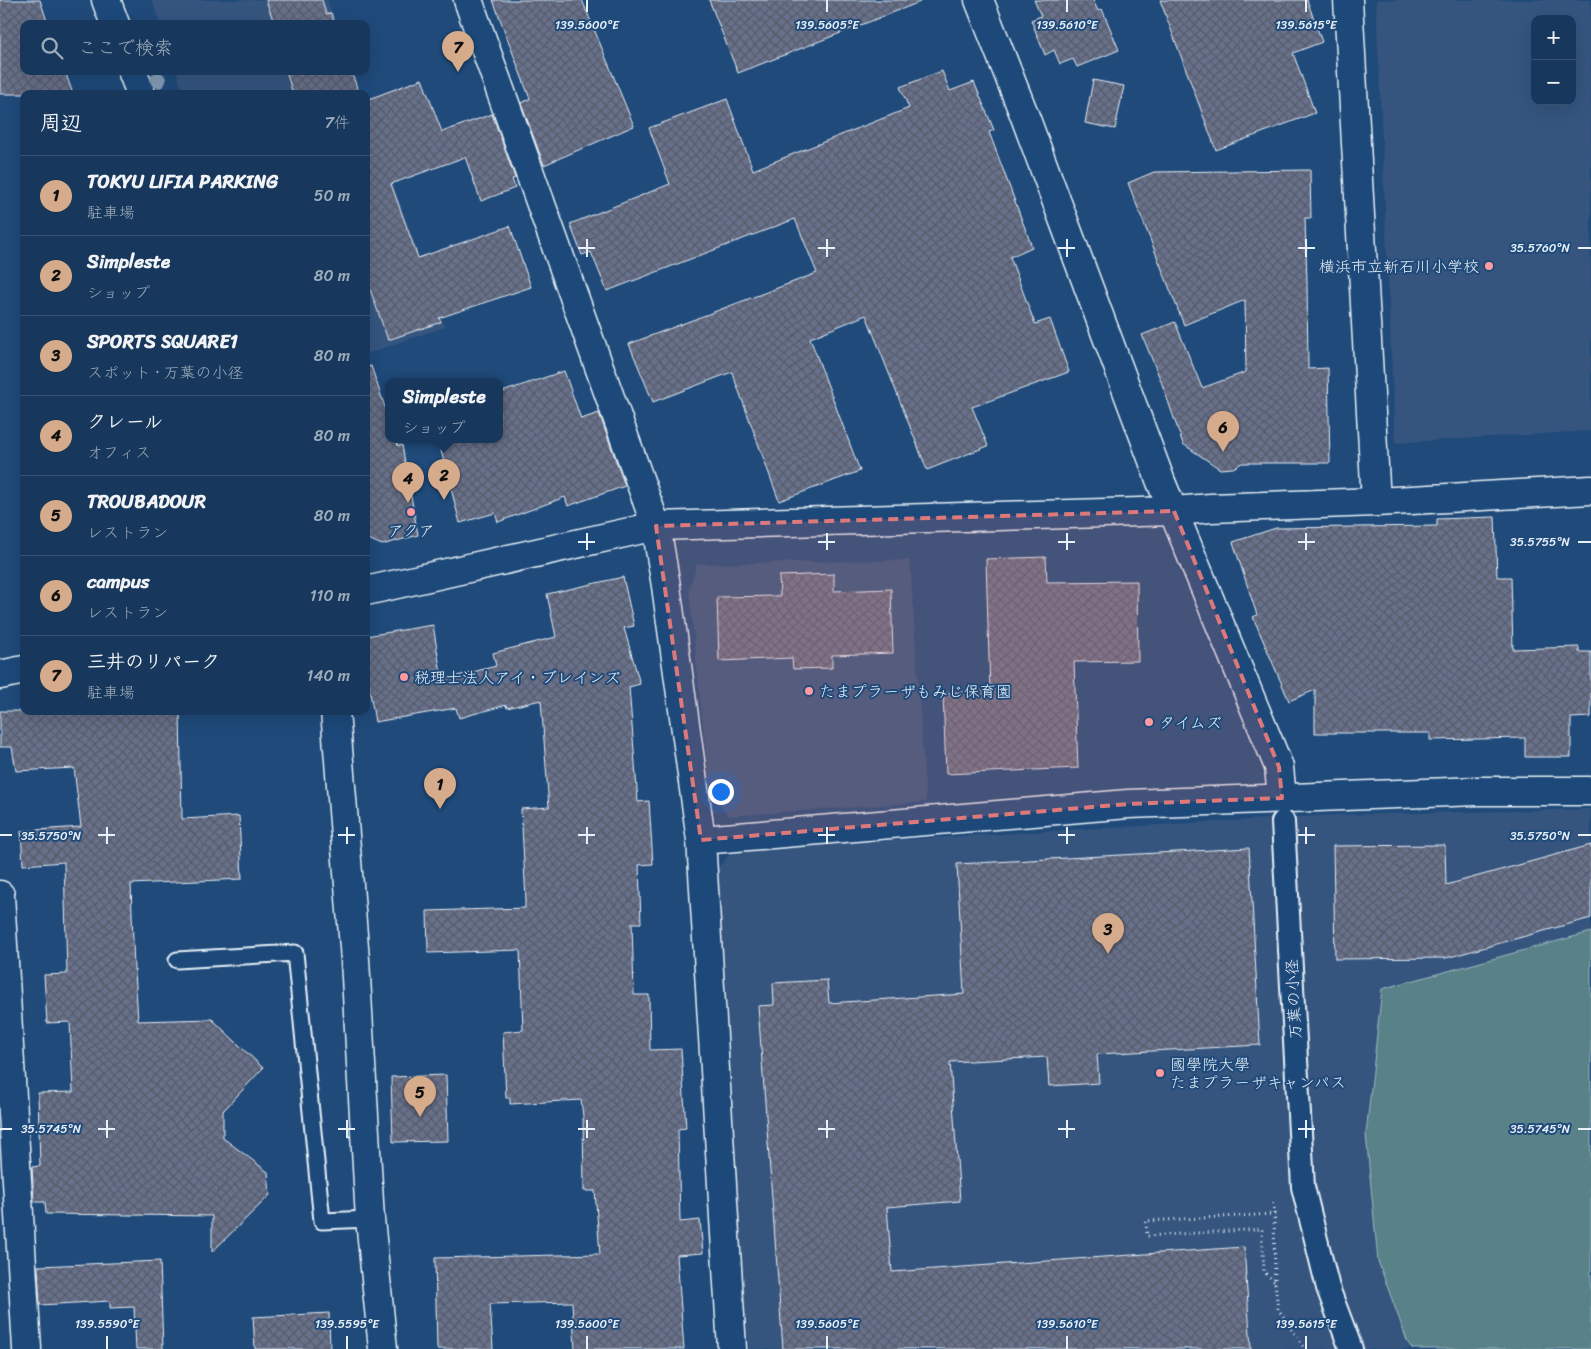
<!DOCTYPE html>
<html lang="ja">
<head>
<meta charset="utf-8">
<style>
	body { margin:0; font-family:Sriracha,"Klee One",sans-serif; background:#244365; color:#f1f3f6 }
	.controls { position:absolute; right:15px; top:15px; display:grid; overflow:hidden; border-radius:10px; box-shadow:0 5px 20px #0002 }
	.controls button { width:45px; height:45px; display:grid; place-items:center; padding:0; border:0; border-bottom:1px solid #365272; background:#17385c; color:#f1f3f6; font:25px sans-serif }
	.you { position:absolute; left:720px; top:791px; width:18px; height:18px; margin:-12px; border:4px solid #fff; border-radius:50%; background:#1a73e8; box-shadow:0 0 0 8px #1a73e833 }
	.badge { display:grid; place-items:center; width:32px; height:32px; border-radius:50%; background:#d6ab8b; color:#111; font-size:16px; font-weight:700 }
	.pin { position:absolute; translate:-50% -41px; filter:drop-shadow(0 1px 2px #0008) }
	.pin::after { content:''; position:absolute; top:26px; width:18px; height:15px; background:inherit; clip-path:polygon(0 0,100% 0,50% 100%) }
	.popup { position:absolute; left:385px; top:378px; width:118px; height:65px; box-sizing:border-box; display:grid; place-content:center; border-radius:10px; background:#17385c; filter:drop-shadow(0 1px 4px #0005); font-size:16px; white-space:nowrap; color:#9eacbb }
	.popup b { font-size:19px; color:#f1f3f6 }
	.popup::after { content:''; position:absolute; left:50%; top:100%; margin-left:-10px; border:10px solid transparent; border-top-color:#17385c }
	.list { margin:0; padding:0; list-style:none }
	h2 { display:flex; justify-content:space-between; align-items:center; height:65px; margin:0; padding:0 20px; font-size:21px }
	h2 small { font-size:16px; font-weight:400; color:#9eacbb }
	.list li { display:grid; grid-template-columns:32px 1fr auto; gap:15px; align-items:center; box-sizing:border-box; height:80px; padding:0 20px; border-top:1px solid #365272 }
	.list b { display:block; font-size:19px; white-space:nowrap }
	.list p { margin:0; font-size:16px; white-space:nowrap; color:#9eacbb }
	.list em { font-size:16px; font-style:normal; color:#9eacbb }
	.icon { flex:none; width:28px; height:28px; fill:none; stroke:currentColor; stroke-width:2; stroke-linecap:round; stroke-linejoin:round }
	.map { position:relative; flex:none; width:1591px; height:1349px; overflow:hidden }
	.search { position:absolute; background:#17385c; box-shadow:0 5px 20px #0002; left:20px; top:20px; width:350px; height:55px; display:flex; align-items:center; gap:12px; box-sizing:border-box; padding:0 18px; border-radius:10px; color:#9eacbb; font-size:19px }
	.panel { position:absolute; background:#17385c; box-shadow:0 5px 20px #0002; left:20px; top:90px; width:350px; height:625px; border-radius:10px }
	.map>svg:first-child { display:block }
	.built { fill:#35557f; fill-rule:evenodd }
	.green { fill:#598188; stroke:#a0b9c0 }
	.building { fill:url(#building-cross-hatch); stroke:#e8f1f8 }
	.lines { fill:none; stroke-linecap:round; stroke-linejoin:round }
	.service-casing { stroke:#e8f1f8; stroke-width:19 }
	.pedestrian-casing { stroke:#e8f1f8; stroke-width:26 }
	.minor-casing { stroke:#e8f1f8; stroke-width:31 }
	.tertiary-casing { stroke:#e8f1f8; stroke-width:31 }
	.path { stroke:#e8f1f8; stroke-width:3; stroke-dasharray:1 4; stroke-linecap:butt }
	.service { stroke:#1f4a7a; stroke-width:15 }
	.pedestrian { stroke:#1f4a7a; stroke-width:22 }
	.minor { stroke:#1f4a7a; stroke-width:28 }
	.tertiary { stroke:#1f4a7a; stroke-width:28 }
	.tree { fill:#829cb6 }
	.marked { fill:#dd787b; fill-opacity:0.2; stroke:#dd787b; stroke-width:4; stroke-dasharray:10 6; stroke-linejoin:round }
	.ticks { fill:none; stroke:#e8f1f8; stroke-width:2 }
	.poi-dot { fill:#ff9aa2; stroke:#1f4a7a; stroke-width:2 }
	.labels { text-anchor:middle; stroke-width:4; stroke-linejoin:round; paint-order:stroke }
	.poi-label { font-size:16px; fill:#e8f1f8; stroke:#1f4a7a; text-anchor:start }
	.street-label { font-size:16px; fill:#e8f1f8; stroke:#1f4a7a }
	.ticks-label { font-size:12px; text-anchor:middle; fill:#e8f1f8; stroke:#1f4a7a; stroke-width:4; stroke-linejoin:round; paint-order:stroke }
</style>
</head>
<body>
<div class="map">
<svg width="1591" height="1349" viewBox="0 0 1591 1349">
	<defs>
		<pattern id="building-cross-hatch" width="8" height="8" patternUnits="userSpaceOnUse" patternTransform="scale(1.25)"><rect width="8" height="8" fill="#68708b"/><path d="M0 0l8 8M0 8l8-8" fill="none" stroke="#575c6a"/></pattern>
	</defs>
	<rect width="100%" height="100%" fill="#1f4a7a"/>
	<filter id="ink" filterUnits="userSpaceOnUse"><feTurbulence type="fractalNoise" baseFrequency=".02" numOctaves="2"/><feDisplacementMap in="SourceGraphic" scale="10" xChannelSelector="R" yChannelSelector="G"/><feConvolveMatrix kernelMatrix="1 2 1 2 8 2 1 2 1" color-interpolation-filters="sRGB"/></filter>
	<g filter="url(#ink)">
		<path class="built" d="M152,0h175l9,24h-176z
			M1376,0h215v431l-196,12zM1535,19h37v82h-37z
			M176,71h177l8,23h-177z
			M366,109l79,218 -79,27z
			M910,560l16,242 -197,14 -19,-22 -21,-205 8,-25z
			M1591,809v540h-842l-8,-72 -23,-409 16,-19 600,-34z"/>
		<path class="green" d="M1591,932v417h-178l-5,-6 -30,-82 -12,-127 16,-145z"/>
		<path class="building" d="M0,0h40l8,24h-24v47h41l8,23h-73z
			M266,0h56l4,14 5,-1 4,11h-63l2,-1z
			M493,0h89l52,126 -90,39 -23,-62 9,-4z
			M709,0h211v2l-182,71z
			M1034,0h59l5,11 4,-2 17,41 -42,17 -4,-8 -13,5 -6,-14 -9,5 -14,-35 10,-4z
			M1160,0h147l15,42 -29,11 22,60 -99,37z
			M286,71h65l8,23h-66z
			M942,71l8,20 24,-9 20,48 -5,2 43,115 -22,10 25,67 15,-5 19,53 -97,35 16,39 -61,24 -61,-155 -56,23 50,133 -81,30 -47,-129 -79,30 -24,-58 188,-71 -22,-54 -188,72 -16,-39 -9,3 -12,-31 100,-40 -21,-56 78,-29 26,71 156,-62 -9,-21z
			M422,79l20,53 50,-18 23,64 -3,1 3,9 -34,13 -16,-44 -74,27 27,74 92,-32 21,61 -92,31 2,4 -53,18 -22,-62v-178z
			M1093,80l31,6 -9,43 -30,-6z
			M1310,170l1,48h-6l2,64 1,87 20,-1 2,95h-88l-9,5 -13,1 -37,-25 -22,-63 -19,-46 33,-13 27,66 44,-16 -1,-72 -61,25 -56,-142 26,-11z
			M371,366l18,53v20h7l2,7 4,-1 16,90 -36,10 -16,-7v-171z
			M564,371l17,48 18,-6 26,73 -57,20 -3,-9 -67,25 -3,-9 -35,10 -22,-84h61v-46z
			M1495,517l2,60h14l2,72 66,-2v5h12v65l-20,1v39h-46v-19l-95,2v-7h-115v-43l-26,11 -36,-84 4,-2 -24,-73 43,-14 161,-2v-7z
			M1046,557l1,25 90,-1 1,80 -64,1 4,106 -132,6 -3,-81 47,-2 -4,-132z
			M834,574v17l57,-2 2,64 -61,2v13l-39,1 -1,-11 -73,3 -2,-64 63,-1 -1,-20z
			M623,577l11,49 -10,2 16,56 -11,3 9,115 11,-1 4,63 -14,1 2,58h-9l2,72h15l1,55 31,-1 5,79 -8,1 2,93 20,-2 3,33 -26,2 7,94h-109l-3,-47 -82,2 3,45h-56l-2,-91 165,-4 -5,-63h-11l-1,-75 -2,-16 -71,4v-6h-4l-3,-66 20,-2 -3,-80 -92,3 -1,-42 98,-3v-9h1l-5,-90 28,-2 -8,-107 -34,8 -1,-3 -47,13 -3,-10 -81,14 -9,-53v-33l67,-11 9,55 54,-14 -3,-13 63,-16 -9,-43z
			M0,711h180l2,108 57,-3 3,63 -111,5 3,86h1l3,51 74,-2 51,49 -40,43v27l45,34 2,23 -58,57v-36l-166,-2 -1,-12h-11l-2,-35 8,-1 -2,-73 35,-1 -3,-70 -23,1 -3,-48 23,-1 -3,-112 -41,3 -2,-34 60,-4 -7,-59 -58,3 -4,-24h-12z
			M1445,845l1,40 145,-40v73l-145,40 -111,1 -2,-113z
			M1249,848l11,197 -163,9 2,29 -50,3 -2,-29 -97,5 10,139 -73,6 5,65 352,-25 7,102h-468l-25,-343 16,-1 -1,-22 54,-3 2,23 135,-9 -7,-130z
			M446,1075l2,66 -55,1 -2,-65z
			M160,1261l3,88h-27l-2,-42 -24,1v-7l-70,4 -2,-39z
			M329,1313l1,36h-75l-2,-32z"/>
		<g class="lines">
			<defs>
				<path id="service" d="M177,960l118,-7 27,268 48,-2"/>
				<path id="pedestrian" d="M1283,822l20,365 25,101 23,61"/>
				<path id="minor" d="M468,0l188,526 10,60 35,254 31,509
					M979,0l45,114 137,368 118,285 3,31
					M1348,0l28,502
					M701,840l427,-36 350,-13h113
					M0,895l27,454"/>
				<path id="tertiary" d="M106,0l9,24
					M132,71l9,23
					M366,591l290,-65 518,-15 37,-3 165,-6 215,-12
					M0,675l24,-5
					M335,711l20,249 15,259 13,130"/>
			</defs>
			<use href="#service" class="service-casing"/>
			<use href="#pedestrian" class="pedestrian-casing"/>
			<use href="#minor" class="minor-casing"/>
			<use href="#tertiary" class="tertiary-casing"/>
			<path class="path" d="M1274,1203l1,79 3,27 27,40
				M1275,1214l-129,7 1,15 115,-7 2,43 11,10"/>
			<use href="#service" class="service"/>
			<use href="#pedestrian" class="pedestrian"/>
			<use href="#minor" class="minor"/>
			<use href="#tertiary" class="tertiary"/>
		</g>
		<circle class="tree" cx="158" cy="80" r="8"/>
	</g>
	<path class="marked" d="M1174,511l105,256 3,31 -154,6 -427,36 -45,-314z"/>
	<path class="ticks" d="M587,0v12M827,0v12M1067,0v12M1306,0v12M587,239v18M827,239v18M1067,239v18M1306,239v18M578,248h17M818,248h17M1058,248h17M1298,248h17M1578,248h13M587,533v17M827,533v17M1067,533v17M1306,533v17M578,542h17M818,542h17M1058,542h17M1298,542h17M1578,542h13M107,827v17M347,827v17M587,827v17M827,827v17M1067,827v17M1306,827v17M0,835h12M98,835h17M338,835h17M578,835h17M818,835h17M1058,835h17M1298,835h17M1578,835h13M107,1120v18M347,1120v18M587,1120v18M827,1120v18M1067,1120v18M1306,1120v18M0,1129h12M98,1129h17M338,1129h17M578,1129h17M818,1129h17M1058,1129h17M1298,1129h17M1578,1129h13M107,1336v13M347,1336v13M587,1336v13M827,1336v13M1067,1336v13M1306,1336v13"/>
	<g class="poi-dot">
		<circle cx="1489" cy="266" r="5"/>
		<circle cx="411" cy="512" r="5"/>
		<circle cx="404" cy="677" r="5"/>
		<circle cx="809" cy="691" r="5"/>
		<circle cx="1149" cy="722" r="5"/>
		<circle cx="1160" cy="1073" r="5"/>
	</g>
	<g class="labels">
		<g class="poi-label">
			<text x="1479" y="272" text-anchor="end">横浜市立新石川小学校</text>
			<text x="411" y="536" text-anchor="middle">アクア</text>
			<text x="414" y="683">税理士法人アイ・ブレインズ</text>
			<text x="819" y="697">たまプラーザもみじ保育園</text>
			<text x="1159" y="728">タイムズ</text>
			<text x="1170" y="1070">國學院大學<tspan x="1170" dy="18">たまプラーザキャンパス</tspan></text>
		</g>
		<g class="street-label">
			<text transform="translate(1293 999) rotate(-93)" y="6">万葉の小径</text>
		</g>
	</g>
	<g class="ticks-label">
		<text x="587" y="29">139.5600°E</text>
		<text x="827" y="29">139.5605°E</text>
		<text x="1067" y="29">139.5610°E</text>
		<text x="1306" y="29">139.5615°E</text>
		<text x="1540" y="252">35.5760°N</text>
		<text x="1540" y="546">35.5755°N</text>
		<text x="51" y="840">35.5750°N</text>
		<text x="1540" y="840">35.5750°N</text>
		<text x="51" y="1133">35.5745°N</text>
		<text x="1540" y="1133">35.5745°N</text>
		<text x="107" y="1328">139.5590°E</text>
		<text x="347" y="1328">139.5595°E</text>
		<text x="587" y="1328">139.5600°E</text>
		<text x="827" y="1328">139.5605°E</text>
		<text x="1067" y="1328">139.5610°E</text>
		<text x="1306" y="1328">139.5615°E</text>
	</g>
</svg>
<div class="controls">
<button>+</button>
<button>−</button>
</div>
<div class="you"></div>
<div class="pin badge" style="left:440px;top:809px">1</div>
<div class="pin badge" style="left:444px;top:500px">2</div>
<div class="popup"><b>Simpleste</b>ショップ</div>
<div class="pin badge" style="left:1108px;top:954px">3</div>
<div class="pin badge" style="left:408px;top:503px">4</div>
<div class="pin badge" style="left:420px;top:1117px">5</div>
<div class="pin badge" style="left:1223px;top:452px">6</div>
<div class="pin badge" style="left:458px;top:72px">7</div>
<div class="search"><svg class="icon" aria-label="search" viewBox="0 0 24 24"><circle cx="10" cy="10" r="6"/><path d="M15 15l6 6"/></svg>ここで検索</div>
<section class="panel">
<h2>周辺<small>7件</small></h2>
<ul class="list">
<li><span class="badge">1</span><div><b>TOKYU LIFIA PARKING</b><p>駐車場</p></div><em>50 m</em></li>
<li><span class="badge">2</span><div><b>Simpleste</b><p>ショップ</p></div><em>80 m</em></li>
<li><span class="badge">3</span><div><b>SPORTS SQUARE1</b><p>スポット · 万葉の小径</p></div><em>80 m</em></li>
<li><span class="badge">4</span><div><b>クレール</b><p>オフィス</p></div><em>80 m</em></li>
<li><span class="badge">5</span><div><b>TROUBADOUR</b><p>レストラン</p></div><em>80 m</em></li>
<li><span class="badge">6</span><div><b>campus</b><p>レストラン</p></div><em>110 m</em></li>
<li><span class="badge">7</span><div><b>三井のリパーク</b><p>駐車場</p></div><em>140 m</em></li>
</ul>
</section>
</div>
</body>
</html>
